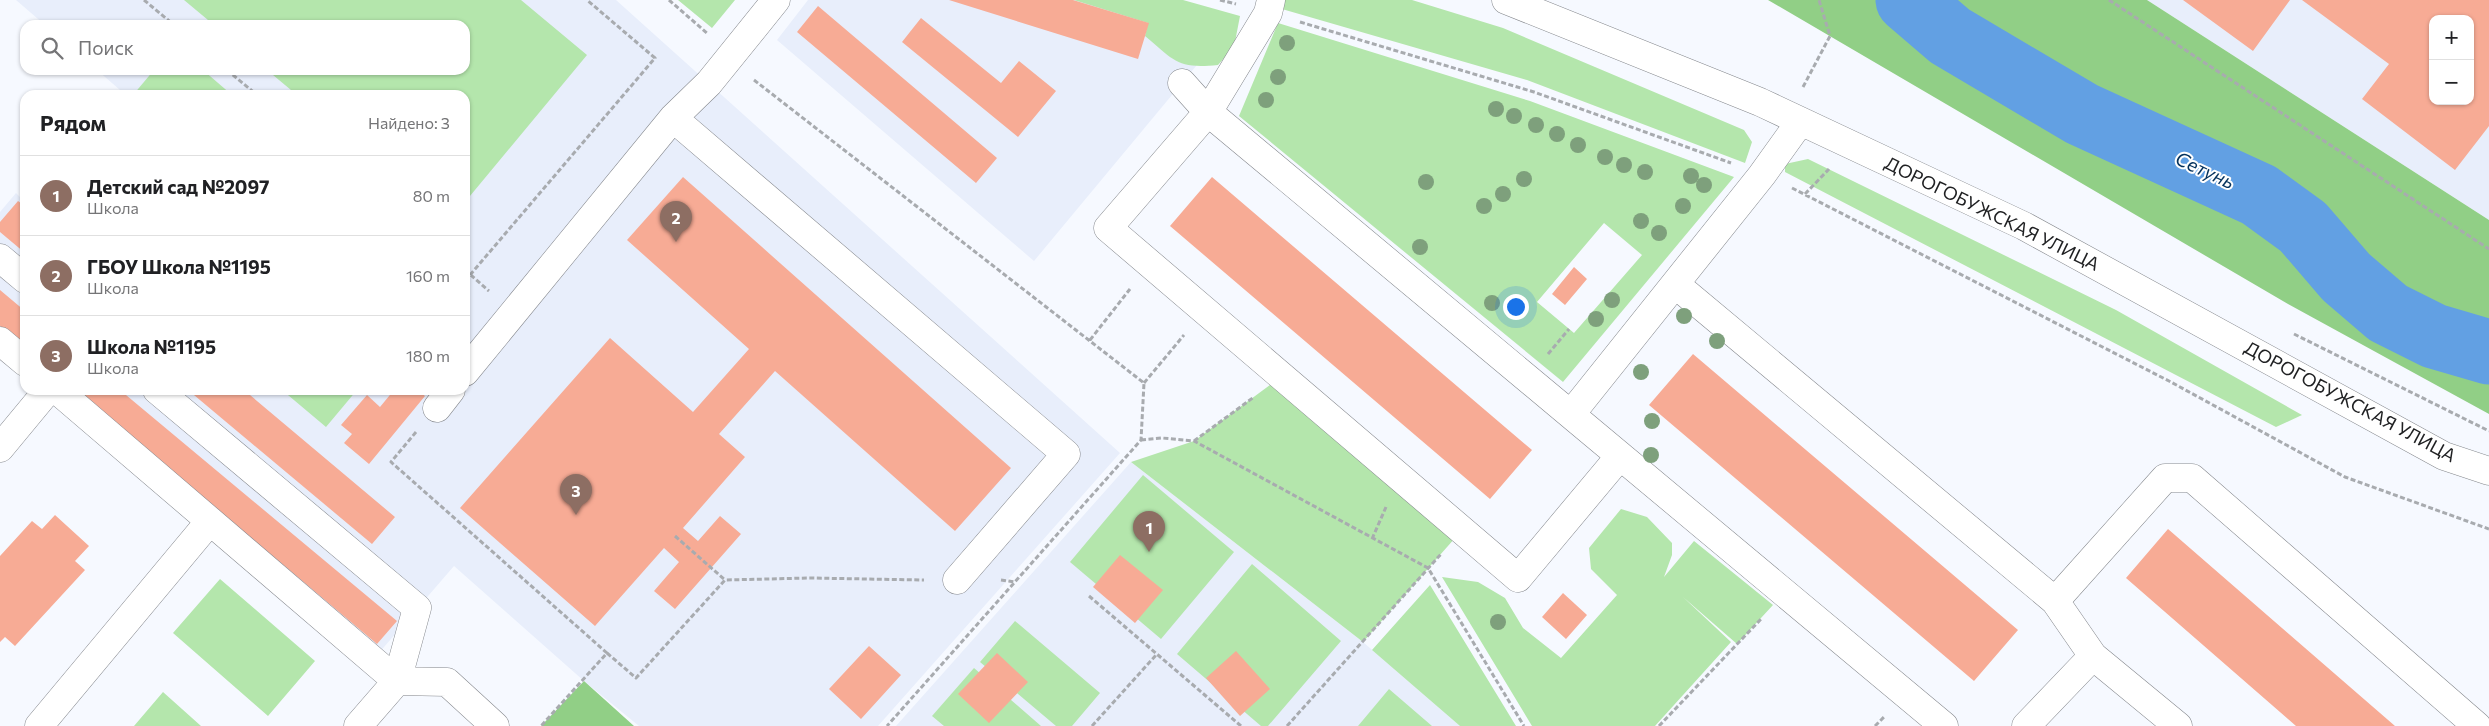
<!DOCTYPE html>
<html lang="ru">
<head>
<meta charset="utf-8">
<style>
	body { margin:0; font-family:Commissioner,sans-serif; background:#f6f6f6; color:#202124 }
	.controls { position:absolute; right:15px; top:15px; display:grid; overflow:hidden; border-radius:10px; box-shadow:0 1px 4px #0004 }
	.controls button { width:45px; height:45px; display:grid; place-items:center; padding:0; border:0; border-bottom:1px solid #e0e0e0; background:#fff; color:#202124; font:25px sans-serif }
	.you { position:absolute; left:1515px; top:306px; width:18px; height:18px; margin:-12px; border:4px solid #fff; border-radius:50%; background:#1a73e8; box-shadow:0 0 0 8px #1a73e833 }
	.badge { display:grid; place-items:center; width:32px; height:32px; border-radius:50%; background:#1c70a1; color:#fff; font-size:16px; font-weight:700 }
	.pin { position:absolute; translate:-50% -41px; filter:drop-shadow(0 1px 2px #0008) }
	.pin::after { content:''; position:absolute; top:26px; width:18px; height:15px; background:inherit; clip-path:polygon(0 0,100% 0,50% 100%) }
	.list { margin:0; padding:0; list-style:none }
	h2 { display:flex; justify-content:space-between; align-items:center; height:65px; margin:0; padding:0 20px; font-size:21px }
	h2 small { font-size:16px; font-weight:400; color:#757577 }
	.list li { display:grid; grid-template-columns:32px 1fr auto; gap:15px; align-items:center; box-sizing:border-box; height:80px; padding:0 20px; border-top:1px solid #e0e0e0 }
	.list b { display:block; font-size:19px; white-space:nowrap }
	.list p { margin:0; font-size:16px; white-space:nowrap; color:#757577 }
	.list em { font-size:16px; font-style:normal; color:#757577 }
	.icon { flex:none; width:28px; height:28px; fill:none; stroke:currentColor; stroke-width:2; stroke-linecap:round; stroke-linejoin:round }
	.map { position:relative; flex:none; width:2489px; height:726px; overflow:hidden }
	.search { position:absolute; background:#fff; box-shadow:0 1px 4px #0004; left:20px; top:20px; width:450px; height:55px; display:flex; align-items:center; gap:12px; box-sizing:border-box; padding:0 18px; border-radius:15px; color:#757577; font-size:19px }
	.panel { position:absolute; background:#fff; box-shadow:0 1px 4px #0004; left:20px; top:90px; width:450px; height:305px; border-radius:15px }
	.map>svg:first-child { display:block }
	.built { fill:#e8eefb; fill-rule:evenodd }
	.green { fill:#b4e6ac; fill-rule:evenodd }
	.forest { fill:#91cf86 }
	.lines { fill:none; stroke-linecap:round; stroke-linejoin:round }
	.river { stroke:#62a0e3; stroke-width:65 }
	.building { fill:#f7ab95; fill-rule:evenodd }
	.minor-casing { stroke:#84878c; stroke-width:29 }
	.path { stroke:#a8abaf; stroke-width:3; stroke-dasharray:5 2.5; stroke-linecap:butt }
	.minor { stroke:#fff; stroke-width:28 }
	.tree { fill:#7ea07c }
	.labels { text-anchor:middle; stroke-width:4; stroke-linejoin:round; paint-order:stroke }
	.street-label { font-size:18px; fill:#202123; stroke:#fff }
	.water-label { font-size:19px; font-style:italic; fill:#04325d; stroke:#fff }
</style>
</head>
<body>
<div class="map">
<svg width="2489" height="726" viewBox="0 0 2489 726">
	<rect width="100%" height="100%" fill="#f6f9ff"/>
	<path class="built" d="M16,0h600l504,453 -242,273h-239l-55,-45 -130,-115 -76,88 -309,-264h396v-295h-350l5,-5 -23,-20h368v-45h-420z
		M808,0h270l138,42 -182,219 -257,-221z
		M2147,0h342v220zM2433,19h37v82h-37z
		M16,193l7,7 2,-2v155l-25,-22v-119z
		M1131,462l232,180 97,84h-564z"/>
	<path class="green" d="M184,0h337l66,55 -122,147v-107h-168l-30,-25h198v-45h-251z
		M678,0h57l-23,28z
		M1074,0h109l57,16 -6,31 -16,18c-41,4 -43,-4 -73,-29l3,-13z
		M1278,0h134l91,28 241,102 8,12 -7,21 -218,-83 -252,-73z
		M1278,23l252,78 204,76 -171,205 -324,-266zM1604,223l38,32 -68,78 -37,-31z
		M154,70h49l29,25h-99z
		M1808,159l308,151 186,105 -26,12 -491,-255v-8z
		M1282,376l181,153 -100,113 -232,-180 63,-21z
		M282,390h75l-31,37z
		M1143,475l91,77 -73,87 -91,-77z
		M1621,509l26,8 25,26v12l-8,22 30,-36 79,64 -36,39 -54,-47 48,45 -76,84h-123l-90,-149 36,5 27,16 18,30 38,30 56,-63 -26,-26 -2,-21z
		M1252,564l89,77 -73,85h-7l-84,-72z
		M220,579l95,82 -47,55 -95,-83z
		M1430,585l86,141h-56l-88,-76z
		M1015,621l85,72 -28,33h-16l-76,-64z
		M974,668l67,58h-97l-12,-10z
		M1389,689l43,37h-74z
		M163,692l38,34h-67z"/>
	<path class="forest" d="M1768,0h379l342,220v194l-201,-110z
		M584,681l50,45h-93z"/>
	<g class="lines">
		<path class="river" d="M1908,0l42,36 132,78 177,81 44,32 43,50 42,36 46,23 55,16"/>
	</g>
	<path class="building" d="M949,0h124l76,23 -11,36z
		M2183,0h107l-37,51z
		M2302,0h187v126l-34,44 -93,-71 27,-35zM2433,19h37v82h-37z
		M818,6l179,152 -21,25 -179,-151z
		M921,18l80,65 18,-22 37,30 -38,46 -116,-95z
		M683,177l328,291 -56,63 -180,-160 -56,63 26,23 -62,71 15,13 22,-25 21,18 -66,75 -21,-18 25,-29 -15,-14 -69,78 -135,-118 150,-170 83,74 56,-63 -122,-109z
		M1212,177l320,273 -42,49 -320,-273z
		M18,201l7,5v47l-25,-21v-10z
		M1574,267l13,12 -22,26 -13,-11z
		M0,290l25,21v36l-25,-21z
		M1693,354l325,276 -44,51 -325,-276z
		M76,390h44l277,231 -20,23z
		M188,390h56l151,127 -23,27z
		M394,390h24l7,6 -56,68 -25,-21 8,-9 -11,-9 26,-30 13,12z
		M55,515l34,31 -14,15 10,9 -70,76 -10,-9 -5,5v-86l32,-35 10,8z
		M2168,529l227,197h-99l-170,-148z
		M1120,555l43,35 -28,33 -42,-36z
		M1563,593l24,22 -21,24 -24,-22z
		M869,646l32,29 -40,44 -32,-30z
		M1236,651l34,38 -30,27 -34,-38z
		M997,653l31,29 -39,41 -31,-29z"/>
	<g class="lines">
		<defs>
			<path id="minor" d="M1271,0l-3,13 -60,99 -100,116 410,350 102,-122
				M1506,0l254,102 264,124 420,230 45,15
				M1182,83l26,29c246,204 490,410 736,614
				M673,118l393,336 -109,126
				M0,258l25,21
				M1675,284l380,317 38,55 85,70
				M0,341l25,21
				M465,372l208,-254 36,-35 67,-83
				M57,390l340,291 50,1 48,44
				M157,390l260,218 -20,73 -39,45
				M437,408l14,-18
				M1571,414l191,-239 38,-53
				M0,448l48,-58
				M2055,601l110,-123h27l285,248
				M39,726l171,-205
				M2026,726l67,-70"/>
		</defs>
		<use href="#minor" class="minor-casing"/>
		<path class="path" d="M144,0l30,25
			M669,0l39,34
			M1220,0l16,4
			M2109,0l380,249
			M1300,22l234,70 197,71
			M227,70l30,25
			M754,80l390,303 -3,57 -254,286
			M1803,87l27,-51 -11,-36
			M1792,188l377,193 176,96 144,52
			M1805,194l24,-25
			M465,270l24,21
			M470,275l185,-217 -68,-58
			M2294,334l195,97
			M1090,340l40,-51
			M1548,354l21,-25
			M1144,383l40,-48
			M416,432l-25,30 216,191 -66,73
			M1141,440l21,-2 32,3 234,127 96,158
			M1194,441l60,-44
			M675,536l50,44
			M1372,539l14,-32
			M1001,580l14,2
			M1089,596l152,130
			M607,653l29,25 89,-98 85,-2 114,2
			M1092,726l65,-72
			M1287,726l154,-172
			M1659,726l103,-108
			M1875,726l9,-9"/>
		<use href="#minor" class="minor"/>
	</g>
	<g class="tree">
		<circle cx="1287" cy="43" r="8"/>
		<circle cx="1278" cy="77" r="8"/>
		<circle cx="1266" cy="100" r="8"/>
		<circle cx="1496" cy="109" r="8"/>
		<circle cx="1514" cy="116" r="8"/>
		<circle cx="1536" cy="125" r="8"/>
		<circle cx="1557" cy="134" r="8"/>
		<circle cx="1578" cy="145" r="8"/>
		<circle cx="1605" cy="157" r="8"/>
		<circle cx="1624" cy="165" r="8"/>
		<circle cx="1645" cy="172" r="8"/>
		<circle cx="1691" cy="176" r="8"/>
		<circle cx="1524" cy="179" r="8"/>
		<circle cx="1426" cy="182" r="8"/>
		<circle cx="1704" cy="185" r="8"/>
		<circle cx="1503" cy="194" r="8"/>
		<circle cx="1484" cy="206" r="8"/>
		<circle cx="1683" cy="206" r="8"/>
		<circle cx="1641" cy="221" r="8"/>
		<circle cx="1659" cy="233" r="8"/>
		<circle cx="1420" cy="247" r="8"/>
		<circle cx="1612" cy="300" r="8"/>
		<circle cx="1492" cy="303" r="8"/>
		<circle cx="1684" cy="316" r="8"/>
		<circle cx="1596" cy="319" r="8"/>
		<circle cx="1717" cy="341" r="8"/>
		<circle cx="1641" cy="372" r="8"/>
		<circle cx="1652" cy="421" r="8"/>
		<circle cx="1651" cy="455" r="8"/>
		<circle cx="1498" cy="622" r="8"/>
	</g>
	<g class="labels">
		<g class="street-label">
			<text transform="translate(1992 214) rotate(26)" y="6">ДОРОГОБУЖСКАЯ УЛИЦА</text>
			<text transform="translate(2350 402) rotate(28)" y="6">ДОРОГОБУЖСКАЯ УЛИЦА</text>
		</g>
		<g class="water-label">
			<text transform="translate(2205 170) rotate(25)" y="7">Сетунь</text>
		</g>
	</g>
</svg>
<div class="controls">
<button>+</button>
<button>−</button>
</div>
<div class="you"></div>
<div class="pin badge" style="left:1149px;top:552px;background:#8d6e63">1</div>
<div class="pin badge" style="left:676px;top:242px;background:#8d6e63">2</div>
<div class="pin badge" style="left:576px;top:515px;background:#8d6e63">3</div>
<div class="search"><svg class="icon" aria-label="search" viewBox="0 0 24 24"><circle cx="10" cy="10" r="6"/><path d="M15 15l6 6"/></svg>Поиск</div>
<section class="panel">
<h2>Рядом<small>Найдено: 3</small></h2>
<ul class="list">
<li><span class="badge" style="background:#8d6e63">1</span><div><b>Детский сад №2097</b><p>Школа</p></div><em>80 m</em></li>
<li><span class="badge" style="background:#8d6e63">2</span><div><b>ГБОУ Школа №1195</b><p>Школа</p></div><em>160 m</em></li>
<li><span class="badge" style="background:#8d6e63">3</span><div><b>Школа №1195</b><p>Школа</p></div><em>180 m</em></li>
</ul>
</section>
</div>
</body>
</html>
